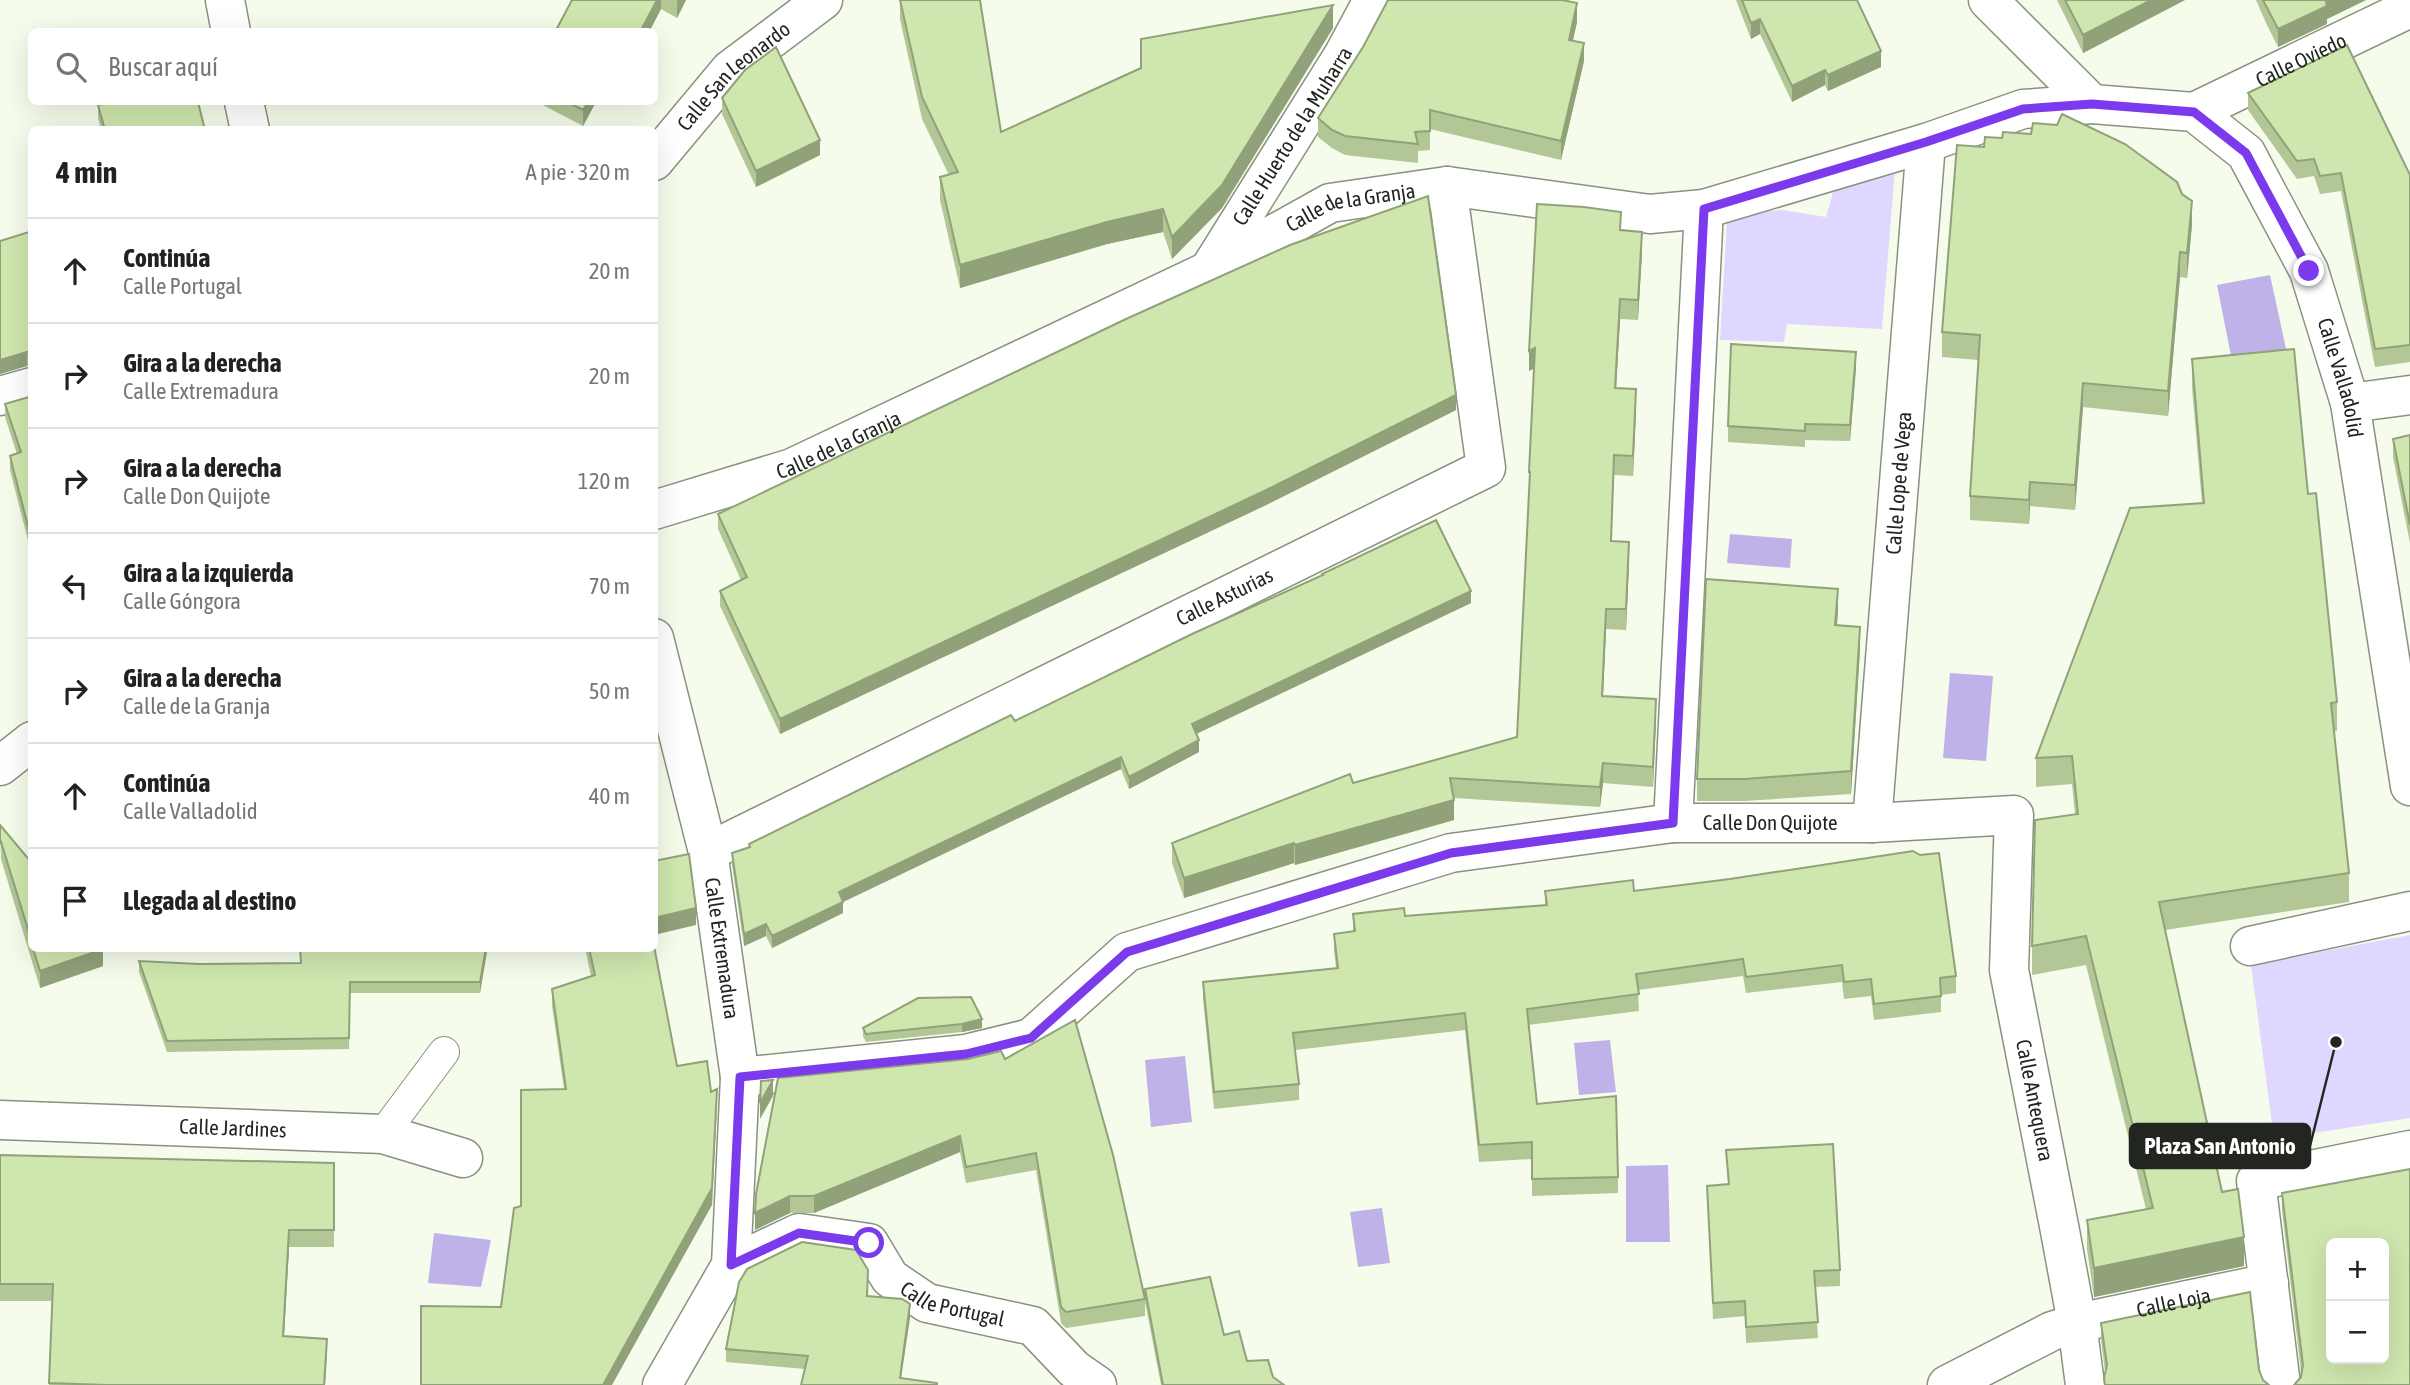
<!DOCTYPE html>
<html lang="es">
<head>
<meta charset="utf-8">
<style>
	body { margin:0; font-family:"Asap Condensed",sans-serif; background:#f6f6f6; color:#222 }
	.controls { position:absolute; right:21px; bottom:21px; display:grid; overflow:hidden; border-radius:10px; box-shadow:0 7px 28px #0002 }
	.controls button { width:63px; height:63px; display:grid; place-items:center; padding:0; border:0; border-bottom:2px solid #e0e0e0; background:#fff; color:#222; font:35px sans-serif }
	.stop { position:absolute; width:21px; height:21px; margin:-16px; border:5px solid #7c3aed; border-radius:50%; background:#fff }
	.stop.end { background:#7c3aed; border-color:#fff; box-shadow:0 2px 7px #0008 }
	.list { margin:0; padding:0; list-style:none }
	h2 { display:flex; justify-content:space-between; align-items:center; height:91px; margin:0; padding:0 28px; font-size:30px }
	h2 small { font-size:23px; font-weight:400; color:#767676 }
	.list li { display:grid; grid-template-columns:46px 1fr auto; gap:21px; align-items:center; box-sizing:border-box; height:105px; padding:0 28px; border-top:2px solid #e0e0e0 }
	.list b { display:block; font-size:26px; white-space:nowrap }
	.list p { margin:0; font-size:23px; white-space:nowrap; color:#767676 }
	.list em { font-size:23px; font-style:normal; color:#767676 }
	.icon { flex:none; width:38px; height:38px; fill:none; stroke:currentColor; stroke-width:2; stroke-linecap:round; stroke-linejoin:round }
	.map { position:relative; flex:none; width:2410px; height:1385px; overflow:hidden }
	.search { position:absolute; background:#fff; box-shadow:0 7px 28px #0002; left:28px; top:28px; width:630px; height:77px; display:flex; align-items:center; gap:18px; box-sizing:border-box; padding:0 24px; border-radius:10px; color:#767676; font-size:26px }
	.panel { position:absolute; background:#fff; box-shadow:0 7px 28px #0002; left:28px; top:126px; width:630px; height:826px; border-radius:10px }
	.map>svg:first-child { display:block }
	.green { fill:#dfd7ff }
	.water { fill:#bfb2e9 }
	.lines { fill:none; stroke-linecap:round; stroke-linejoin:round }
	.service-casing { stroke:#8a9182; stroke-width:32 }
	.pedestrian-casing { stroke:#8a9182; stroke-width:41 }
	.minor-casing { stroke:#8a9182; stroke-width:41 }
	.service { stroke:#fff; stroke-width:30 }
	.pedestrian { stroke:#fff; stroke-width:38 }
	.minor { stroke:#fff; stroke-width:38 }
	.wall { fill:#b2c696 }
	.shaded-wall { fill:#91a17a }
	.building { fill:#cfe6ae; stroke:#91a17a; stroke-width:2; fill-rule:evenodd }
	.route { stroke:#7c3aed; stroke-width:9 }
	.labels { text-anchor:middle; stroke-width:7; stroke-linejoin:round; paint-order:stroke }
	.street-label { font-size:21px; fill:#232620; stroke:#fff }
	.leader { fill:none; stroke:#232620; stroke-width:2.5 }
	.callout-dot { fill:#232620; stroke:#fff; stroke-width:2.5 }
	.callout { fill:#232620; stroke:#232620; stroke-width:2.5 }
	.callout-label { font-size:23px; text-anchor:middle; font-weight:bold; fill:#fff }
</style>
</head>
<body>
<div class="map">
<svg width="2410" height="1385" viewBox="0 0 2410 1385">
	<rect width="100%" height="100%" fill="#f5fceb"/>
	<path class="green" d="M1895,169l-13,160 -95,-5 -3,18 -64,-2 7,-120 32,-9 24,-1 43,7 8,-28z
		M2410,935v183l-136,21 -23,-174z"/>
	<path class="water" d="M2270,275l18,83 -55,8 -16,-81z
		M1730,534l62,5 -2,29 -63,-5z
		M1950,673l43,3 -7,85 -43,-3z
		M1610,1040l6,52 -37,3 -5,-52z
		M1185,1056l7,66 -41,5 -6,-67z
		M1668,1165l2,77h-44v-76z
		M1382,1208l8,55 -32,4 -8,-55z
		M434,1233l57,7 -10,47 -53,-4z"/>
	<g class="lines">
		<defs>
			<path id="service" d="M383,1134l61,-82"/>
			<g id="pedestrian">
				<path id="s1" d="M731,1265l68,-32 70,10 21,35 37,25 106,23 41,43 23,16"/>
			</g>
			<g id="minor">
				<path d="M225,0l6,32"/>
				<path d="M1988,0l104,104"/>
				<path d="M244,102l6,28"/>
				<path id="s2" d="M2194,112l216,-104"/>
				<path id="s3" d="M654,161l76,-91 93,-70"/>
				<path id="s4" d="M1211,267l133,-213 29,-54"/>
				<path d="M0,396l32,-9"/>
				<path d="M2350,403l60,-8"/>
				<path id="s5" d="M654,510l138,-42 416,-197 122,-68 117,-17 203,28 54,-5 222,-66 97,-34 69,-5 102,8 52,41 63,118 41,132 60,383"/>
				<path id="s6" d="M654,638l54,214 32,225 -9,188 -69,120"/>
				<path d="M0,766l32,-25"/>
				<path d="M1673,823l31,-614"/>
				<path id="s7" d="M1872,823l54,-680"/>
				<path id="s8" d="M708,852l778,-384 -39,-282"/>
				<path d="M2250,946l160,-35"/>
				<path id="s9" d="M740,1077l226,-23 65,-16 96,-86 324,-99 222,-30h199l142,-8 -5,155 51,261 17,92 8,62"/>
				<path id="s10" d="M0,1120l383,14 80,24"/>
				<path id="s11" d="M1947,1385l105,-54 25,-8 192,-40"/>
				<path d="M2281,1385l-25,-204 154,-31"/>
			</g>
		</defs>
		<use href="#service" class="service-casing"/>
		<use href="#pedestrian" class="pedestrian-casing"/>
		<use href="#minor" class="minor-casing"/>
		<use href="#service" class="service"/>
		<use href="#pedestrian" class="pedestrian"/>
		<use href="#minor" class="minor"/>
	</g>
	<path class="wall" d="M572,0h114l-9,18 -16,-9 -12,23h-94z
		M900,0h80l21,132 332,-104 -111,180 -50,51 -9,-27 -56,12 -147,44 -20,-88v-23l9,-2 -27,-56 -22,-100z
		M1736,0h121l24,67 -53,24 -3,-6 -33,17 -32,-68 -9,5z
		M2057,0h128l-102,53z
		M2256,0h110l-39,19v5l-49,23 -12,-24z
		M1577,22l-4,18 11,21 -23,99 -131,-31v21l-12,1v12l-73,-8 -13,-7 -14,-11v-19z
		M2248,93l162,82v187l-35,5 -34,-176 -21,3 -6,-18 -17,3 -49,-69z
		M722,98l98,57 -64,32 -34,-73z
		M537,102h59l-13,24z
		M98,105l107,25h-104l-3,-12z
		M2002,138l190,87 -5,53 -7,-1 -12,139 -85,-9 -8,103 -45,-4 -1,18 -59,-4v-24l8,-136 -36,-3v-25l42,-185z
		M32,231v135h-5l-27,8z
		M1621,231l21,21 -4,68 -18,-1 -4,69 20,21 -3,67 -19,-1 -3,66 18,21 -3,68 -20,-1 -3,67 53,23 -3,68 -50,-4 -3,24 -146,-9v22l-159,45 -1,-2 -110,35 -12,-35v-20l181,-60 164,-46 12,-245v-20l5,-104 -5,3z
		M2192,359l116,135 29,208v29h-3l15,142v29l-184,28 57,262 22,74 -150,31 -7,-48v-29l59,-11 -60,-244 -54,10v-29l43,-132 -3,-30 -36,3v-29l166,-255 -10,-115z
		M1856,368l-6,73 -45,-1v7l-77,-5v-16z
		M32,396v160l-22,-86v-14l7,-2 -12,-37v-13z
		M1456,410l-194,97 -482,227 -60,-128v-15l21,-11 -23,-51v-15z
		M2410,435v108l-17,-86v-18z
		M1322,574l149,29 -275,131 3,18 -70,37 -8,-20 -278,133v11l-71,35 -6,-12 -22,10 -12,-81v-12l17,-6v-3l573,-268z
		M1838,611l-1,14 23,24 -9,145 -106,7h-48v-22z
		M0,825l32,38v85h70l1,18 -63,22 -39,-129z
		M1545,891h89l322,85v17l-15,2v17l-67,8 -3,-24 -27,3 -2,-17 -96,11 -3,-17 -105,14 1,21 -111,14 9,79 81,73v16l-86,3v-37l-53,3 -14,-132 -170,20 4,34v16l-85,9 -11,-111v-16l133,-14 -2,-18v-16l19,-2v-18l52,2 140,-10z
		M300,948h187l-7,45h-130l-1,56 -182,3 -28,-80v-11l60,3 101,-1z
		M585,948h69l23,118 34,26 6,14 -5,99 -211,102 20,-101 43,-117 -12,-83v-17l39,-13z
		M918,998l64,30 -20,4 -96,10 -3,-6v-8z
		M1005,1059l140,240v17l-79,12 -5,-5 -25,-153 -70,13 -6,-31 -146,61h-24l-35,17 1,-36z
		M1726,1150l114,120v16l-25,1 3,51 -72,5 -1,-27 -32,3 -6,-133 21,-2z
		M0,1155l334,8v84h-45l-5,89 43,20 -2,29h-276l3,-84h-52z
		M2410,1169l-109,208v-5l-19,-162v-17z
		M1145,1289l79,46 23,26 37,24h-123l-16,-83z
		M868,1296l42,22 -105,51 -79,-7v-13z
		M2101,1323l158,47 4,10 6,5h-165l1,-14 -4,-31z"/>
	<path class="shaded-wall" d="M657,0h4v9l-12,23h-9z
		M678,0h8l-9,18v-16z
		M2151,0h34l-102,53v-18z
		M2330,0h36l-39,19v5l-49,23v-18z
		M1577,3v19l-8,36v-18z
		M1333,5v23l-111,180 -50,51v-22z
		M1760,19v15l-9,5v-16z
		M1584,43v18l-23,99v-19z
		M1881,51v16l-53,24v-16z
		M1825,70v15l-33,17v-16z
		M588,102h8l-13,24v-16z
		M820,140v15l-64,32v-16z
		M2192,201v24l-5,53v-25z
		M1163,209v23l-56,12 -147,44v-23l147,-43z
		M1642,232v20l-4,68v-20z
		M2180,252v25l-12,139v-25z
		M1620,299v20l-5,89v-20z
		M1535,348v20l-6,3v-20z
		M27,352v14l-27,8v-14z
		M1856,352v16l-6,73v-16z
		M2083,383v24l-8,103v-25z
		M1636,389v20l-3,67v-20z
		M1456,395v15l-194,97 -482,227v-15z
		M2030,482v24l-1,18v-24z
		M1629,542v20l-3,68v-21z
		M1838,589v22l-3,36v-22z
		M1471,591v12l-279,133v-12z
		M1606,609v20l-4,87v-20z
		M1860,627v22l-9,145v-23z
		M1656,699v20l-3,68v-20z
		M1199,740v12l-70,37v-12z
		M1121,757v12l-278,133v11l-71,35v-12l67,-44z
		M1603,763v20l-3,24v-20z
		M1454,800v20l-159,45v-20z
		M1294,843v20l-110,35v-20z
		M696,908v17l-42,10v-17z
		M766,924v12l-22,10v-12z
		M486,948h1v4l-7,41v-11z
		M103,949v17l-63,22v-17z
		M982,1019v9l-20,4v-8z
		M773,1080v16l-13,23v-16z
		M717,1089l-5,116 -100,180h-9z
		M960,1136v16l-146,61v-17z
		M790,1196v17l-35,17v-17z
		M289,1230v17l-6,106v-17z
		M2244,1237v29l-150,31v-29z
		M910,1304v14l-10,67v-7z
		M327,1339l-2,46h-1z"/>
	<path class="building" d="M572,0h85l-17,32h-85z
		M900,0h80l21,132 140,-64v-29l192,-34 -111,180 -50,52 -9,-28 -56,13 -147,43 -20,-88 18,-5 -36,-75z
		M1388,0h174l15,3 -8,37 15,3 -23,98 -131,-31v21l-15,1 3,12 -73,-8 -13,-6 -14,-12 45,-71z
		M1742,0h115l24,51 -53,24 -3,-5 -33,16 -32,-67 -9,4z
		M2065,0h86l-68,35z
		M2263,0h67l-4,2 1,4 -49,23z
		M2347,45l63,130v170l-35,4 -34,-176 -21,3 -6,-17 -17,2 -49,-68z
		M776,47l44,93 -64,31 -34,-73 23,-28z
		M110,102h88l7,28h-100l-7,-25z
		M567,102h21l-5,8z
		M2062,114l63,30 52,38 5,12 10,7 -5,52 -7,-1 -12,139 -85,-8 -8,102 -45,-3 -1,18 -59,-4 10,-161 -38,-3 15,-187 27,2 1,-10 17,1 1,-6 28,2 2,-11 24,2z
		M1428,196l28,199 -194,97 -482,227 -60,-128 27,-14 -29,-63 408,-195 164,-74z
		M1537,204l47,3 37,5 -1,18 22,2 -4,68 -18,-1 -5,89 21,1 -3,67 -19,-1 -3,86 18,1 -3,67h-20l-4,87 54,3 -3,68 -50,-4 -3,24 -150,-9 4,22 -159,45 -1,-2 -110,35 -12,-35 178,-69 3,9 164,-46 13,-265h-1l6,-124 -6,3z
		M32,231v121h-5l-27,8v-119z
		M1731,344l125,8 -6,73 -45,-1v7l-77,-5z
		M2294,349l14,145 8,-1 21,209 -6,1 18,170 -190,29 63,290 16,-3 6,48 -150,31 -7,-48 66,-12 -67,-272 -54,10 3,-126 43,-6 -6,-58 -36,2 94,-250 74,-5 -12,-144z
		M32,396v146l-22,-86 11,-4 -16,-48z
		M2410,435v90l-17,-86z
		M1436,520l35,71 -279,133 7,16 -70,37 -8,-20 -282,135 4,10 -71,34 -6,-12 -22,10 -12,-81 18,-6 -1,-3 262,-129 4,6 177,-87 131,-59 -1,-1z
		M1706,579l132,10 -3,36 25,2 -9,144 -106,8h-48z
		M0,825l32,38v79l-31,-100 -1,1z
		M1913,851l7,4 19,-2 17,123 -16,2 1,18 -67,8 -3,-25 -27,3 -2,-17 -96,12 -3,-18 -107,15 3,20 -112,15 10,95 79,-8 2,81 -86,2v-37l-53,3 -14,-132 -172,20 6,51 -85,8 -11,-110 135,-14 -4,-34 21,-3 -2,-17 51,-6 1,8 142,-11 -2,-14 88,-11 1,11 96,-12z
		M689,854l7,54 -42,10v-57z
		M654,946l23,120 30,-5 4,31 6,-3 -5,99 -109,197h-182v-79l80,1 13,-99 7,-2v-116l45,-1 -14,-100 43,-14 -6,-27h65z
		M33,948h69l1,1 -63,22z
		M300,948h186l-6,34h-130l-1,56 -182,3 -28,-80 60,3 102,-1z
		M971,997l11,22 -20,5 -96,10 -3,-6 55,-30z
		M1075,1020l38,135 32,144 -79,13 -5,-5 -25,-154 -70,14 -6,-31 -146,60h-24l-35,17 1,-19 22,-116 190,-19 33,-8 4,8z
		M773,1080l-13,23 1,-22z
		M1833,1144l7,126 -26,1 4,51 -72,5 -1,-26 -32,2 -6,-117 22,-2 -3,-34z
		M0,1155l334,8v67h-45l-6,106 44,3 -3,46h-218l-57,-2 4,-99h-53z
		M2410,1169v216h-116l7,-8 2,-12 -21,-172zM2331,1243h53v116h-53z
		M802,1242l54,8 12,20 -1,26 35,3 8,5 -10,74 37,5v2h-136l7,-29 -82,-7 13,-67 8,-13z
		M1210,1277l14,58 15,-4 8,30 21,-1 5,17 11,8h-121l-18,-96z
		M2250,1292l9,78 4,10 6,5h-164l-1,-7 3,-13 -6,-42z"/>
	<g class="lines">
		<path class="route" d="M869,1243l-70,-10 -68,32 9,-188 226,-23 65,-16 96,-86 324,-99 222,-30 31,-614 222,-67 97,-33 69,-5 102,8 52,41 63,118"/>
	</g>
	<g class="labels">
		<g class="street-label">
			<text dy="7" stroke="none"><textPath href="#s2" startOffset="119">Calle Oviedo</textPath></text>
			<text dy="7" stroke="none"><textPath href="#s3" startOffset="117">Calle San Leonardo</textPath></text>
			<text dy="7" stroke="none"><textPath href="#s4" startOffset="154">Calle Huerto de la Muharra</textPath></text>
			<text dy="7" stroke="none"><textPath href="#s5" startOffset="763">Calle de la Granja</textPath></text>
			<text dy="7" stroke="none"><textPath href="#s5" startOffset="1939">Calle Valladolid</textPath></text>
			<text dy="7" stroke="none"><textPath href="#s5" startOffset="196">Calle de la Granja</textPath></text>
			<text dy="7" stroke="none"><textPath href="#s7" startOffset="341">Calle Lope de Vega</textPath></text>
			<text dy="7" stroke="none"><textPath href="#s8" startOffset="576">Calle Asturias</textPath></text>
			<text dy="7" stroke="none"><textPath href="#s9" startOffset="1083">Calle Don Quijote</textPath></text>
			<text dy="7" stroke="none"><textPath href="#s6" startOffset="318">Calle Extremadura</textPath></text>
			<text dy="7" stroke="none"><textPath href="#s9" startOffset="1615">Calle Antequera</textPath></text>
			<text dy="7" stroke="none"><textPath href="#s10" startOffset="233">Calle Jardines</textPath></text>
			<text dy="7" stroke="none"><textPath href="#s1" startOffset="256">Calle Portugal</textPath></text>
			<text dy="7" stroke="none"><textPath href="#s11" startOffset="243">Calle Loja</textPath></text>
		</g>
	</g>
	<path class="leader" d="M2336 1042L2310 1146"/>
	<circle class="callout-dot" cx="2336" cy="1042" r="7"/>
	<rect class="callout" x="2130" y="1124" width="180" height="44" rx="7"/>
	<g class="callout-label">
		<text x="2220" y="1154">Plaza San Antonio</text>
	</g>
</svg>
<div class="controls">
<button>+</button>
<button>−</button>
</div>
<div class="stop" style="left:869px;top:1243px"></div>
<div class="stop end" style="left:2309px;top:271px"></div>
<div class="search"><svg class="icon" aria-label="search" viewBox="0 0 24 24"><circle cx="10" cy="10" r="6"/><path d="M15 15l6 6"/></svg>Buscar aquí</div>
<section class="panel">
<h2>4 min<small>A pie · 320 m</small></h2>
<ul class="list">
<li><svg class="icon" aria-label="ahead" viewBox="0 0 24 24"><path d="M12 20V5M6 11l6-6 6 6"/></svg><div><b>Continúa</b><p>Calle Portugal</p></div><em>20 m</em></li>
<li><svg class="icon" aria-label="right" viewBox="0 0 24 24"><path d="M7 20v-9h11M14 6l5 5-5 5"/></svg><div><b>Gira a la derecha</b><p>Calle Extremadura</p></div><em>20 m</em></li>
<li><svg class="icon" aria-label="right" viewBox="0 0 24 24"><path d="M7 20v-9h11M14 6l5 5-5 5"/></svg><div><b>Gira a la derecha</b><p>Calle Don Quijote</p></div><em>120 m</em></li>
<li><svg class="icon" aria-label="left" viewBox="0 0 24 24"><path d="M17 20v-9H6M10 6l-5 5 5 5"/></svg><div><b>Gira a la izquierda</b><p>Calle Góngora</p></div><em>70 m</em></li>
<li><svg class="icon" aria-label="right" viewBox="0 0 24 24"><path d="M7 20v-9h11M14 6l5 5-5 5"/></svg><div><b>Gira a la derecha</b><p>Calle de la Granja</p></div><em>50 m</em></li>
<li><svg class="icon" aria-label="ahead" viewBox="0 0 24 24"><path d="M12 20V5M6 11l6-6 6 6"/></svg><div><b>Continúa</b><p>Calle Valladolid</p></div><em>40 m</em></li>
<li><svg class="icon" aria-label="arrive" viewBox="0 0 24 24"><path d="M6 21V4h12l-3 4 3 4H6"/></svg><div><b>Llegada al destino</b></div></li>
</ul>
</section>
</div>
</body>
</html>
